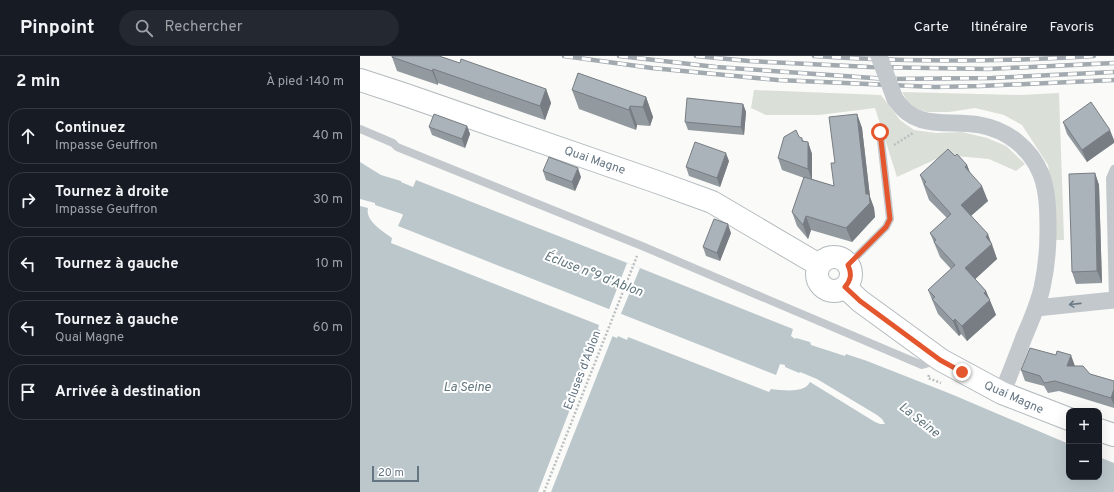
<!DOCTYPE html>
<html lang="fr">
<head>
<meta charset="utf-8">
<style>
	body { margin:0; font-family:Overpass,sans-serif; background:#242831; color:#f1f3f6 }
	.controls { position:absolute; right:12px; bottom:12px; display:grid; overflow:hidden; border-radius:8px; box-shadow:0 4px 16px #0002 }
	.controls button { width:36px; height:36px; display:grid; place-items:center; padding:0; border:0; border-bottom:1px solid #363941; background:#171b24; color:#f1f3f6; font:20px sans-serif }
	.scale { position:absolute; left:12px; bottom:10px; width:47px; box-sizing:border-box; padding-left:4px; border:2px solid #657683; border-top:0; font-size:11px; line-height:14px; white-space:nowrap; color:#657683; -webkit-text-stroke:3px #fff; paint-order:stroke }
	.stop { position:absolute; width:12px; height:12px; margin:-9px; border:3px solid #e4572e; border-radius:50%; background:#fff }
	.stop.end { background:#e4572e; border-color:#fff; box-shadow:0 1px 4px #0008 }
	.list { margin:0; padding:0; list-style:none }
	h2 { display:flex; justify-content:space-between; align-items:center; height:52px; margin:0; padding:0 16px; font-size:17px }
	h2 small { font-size:13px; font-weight:400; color:#9ea1a6 }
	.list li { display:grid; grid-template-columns:26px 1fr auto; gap:12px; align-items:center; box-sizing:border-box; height:56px; margin:0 8px 8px; padding:0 8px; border:1px solid #363941; border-radius:16px }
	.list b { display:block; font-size:15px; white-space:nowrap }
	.list p { margin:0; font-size:13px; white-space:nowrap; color:#9ea1a6 }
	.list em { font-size:13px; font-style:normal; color:#9ea1a6 }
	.icon { flex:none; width:22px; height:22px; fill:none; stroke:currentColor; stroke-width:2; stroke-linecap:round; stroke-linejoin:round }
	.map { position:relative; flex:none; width:754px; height:436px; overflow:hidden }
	header { display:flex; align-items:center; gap:24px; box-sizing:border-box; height:56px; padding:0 20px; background:#171b24; border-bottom:1px solid #363941 }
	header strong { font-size:19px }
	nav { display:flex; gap:22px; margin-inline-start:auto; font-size:14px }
	.search { width:280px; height:36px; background:#242831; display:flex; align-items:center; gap:10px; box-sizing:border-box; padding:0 14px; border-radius:22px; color:#9ea1a6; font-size:15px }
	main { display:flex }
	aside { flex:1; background:#171b24 }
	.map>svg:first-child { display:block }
	.green { fill:#dadfd7 }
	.water { fill:#bbc7cb }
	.pier { fill:#fafaf8 }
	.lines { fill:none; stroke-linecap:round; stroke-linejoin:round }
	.secondary-casing { stroke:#b3babf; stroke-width:24 }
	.path { stroke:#bbbfc2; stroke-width:2.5; stroke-dasharray:2 2; stroke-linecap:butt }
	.lane { stroke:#c3c8cc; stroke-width:8 }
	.street { stroke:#c3c8cc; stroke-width:17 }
	.secondary { stroke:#fff; stroke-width:22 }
	.rail-casing { stroke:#a2aab0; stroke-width:4.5 }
	.rail { stroke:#fff; stroke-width:3; stroke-dasharray:9; stroke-linecap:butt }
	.street-bridge { stroke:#c3c8cc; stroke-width:17 }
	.wall { fill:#929a9f }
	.shaded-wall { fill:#777d82 }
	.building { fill:#aab3b9; stroke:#777d82 }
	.oneway { stroke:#6a7a87 }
	.route { stroke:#e4572e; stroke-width:5 }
	.labels { text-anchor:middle; stroke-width:4; stroke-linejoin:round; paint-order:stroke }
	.street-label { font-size:12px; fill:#657683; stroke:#fff }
	.water-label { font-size:13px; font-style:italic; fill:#60757c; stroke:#fff }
</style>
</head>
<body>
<header>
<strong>Pinpoint</strong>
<div class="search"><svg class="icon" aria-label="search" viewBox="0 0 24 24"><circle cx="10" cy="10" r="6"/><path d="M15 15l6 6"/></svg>Rechercher</div>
<nav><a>Carte</a><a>Itinéraire</a><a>Favoris</a></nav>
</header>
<main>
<aside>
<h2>2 min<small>À pied · 140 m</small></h2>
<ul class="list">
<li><svg class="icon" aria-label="ahead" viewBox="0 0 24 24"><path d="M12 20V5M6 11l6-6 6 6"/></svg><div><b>Continuez</b><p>Impasse Geuffron</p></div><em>40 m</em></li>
<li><svg class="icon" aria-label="right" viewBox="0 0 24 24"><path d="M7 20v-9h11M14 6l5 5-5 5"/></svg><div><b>Tournez à droite</b><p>Impasse Geuffron</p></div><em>30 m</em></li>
<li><svg class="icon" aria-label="left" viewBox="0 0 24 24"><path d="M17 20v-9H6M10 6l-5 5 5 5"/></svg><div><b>Tournez à gauche</b></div><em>10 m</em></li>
<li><svg class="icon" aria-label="left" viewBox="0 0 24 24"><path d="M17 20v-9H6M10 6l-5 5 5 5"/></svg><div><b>Tournez à gauche</b><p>Quai Magne</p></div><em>60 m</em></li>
<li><svg class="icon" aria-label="arrive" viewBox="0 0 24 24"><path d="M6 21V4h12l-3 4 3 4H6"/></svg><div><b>Arrivée à destination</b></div></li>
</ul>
</aside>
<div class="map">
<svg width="754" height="436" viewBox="0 0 754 436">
	<rect width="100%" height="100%" fill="#fafaf8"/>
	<path class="green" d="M394,34l127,5 19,25 14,10 22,3 26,-1 25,6 19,8 19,18 -9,7 -27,-12 -44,-4 -48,22 -22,-69 -56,7h-53l-15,-7z
		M542,36l119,3 38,-2 5,147h-9l-2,-47 -5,-28 -26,-40 -18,-10 -29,-7 -26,4h-22l-10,-3 -10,-8z"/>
	<path class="water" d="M0,106l21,13 20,6v1l12,5 3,-7 224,88 153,61 -2,7 4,3 1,-1 14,4 1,3 34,11 1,-2 21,7 84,33 118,50v33h30v-20l15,6v29h-754v-286l8,2c-3,13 15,23 24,30l-1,5 208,82 -1,4 4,2v1l15,6 1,-2 9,4 1,-3 141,55 2,-3c11,1 33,5 39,-7l65,40 5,2h5l-3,-5 -5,-4 -60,-36 -17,-7 -1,1 -14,-6v-2l-5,-1 -4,11 -378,-149 5,-11 -1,-1 -27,-9v-2l-15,-4z"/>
	<path class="pier" d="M267,207l13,5 -20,48 -12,-4z
		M241,273l3,2 9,4 -62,157h-13z"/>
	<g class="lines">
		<defs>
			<path id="secondary" d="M0,24l43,14 254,88 55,20 107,63
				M457 218a17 17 0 1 1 34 0a17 17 0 1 1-34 0Z
				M485,231l15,14 81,59 61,33 67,26
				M739,374l15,5"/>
		</defs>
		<use href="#secondary" class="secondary-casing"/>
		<path class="path" d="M534,89l19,-12
			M569,319l-1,3 13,5
			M184,436l93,-236"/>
		<path class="lane" d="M0,73l33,14 4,4 245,99 280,119 14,-4
			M488,209l38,-38 4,-8 -10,-87
			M753,244l-3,-122 4,-9"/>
		<path class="street" d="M535,43c22,33 53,20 85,26 28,5 51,24 61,49 7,18 7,39 7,57 0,19 -2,39 -6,57 -4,17 -11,33 -18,49 -7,19 -14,37 -22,56
			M676,252l78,-8"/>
		<use href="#secondary" class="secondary"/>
		<defs>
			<path id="rail" d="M204,0l88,12 126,12 157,7 45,-1 134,-6
				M259,0l97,11 171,12 105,-1 122,-6
				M336,0l53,5 121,6 118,2 126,-6
				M454,0c93,6 187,6 280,0"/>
		</defs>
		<use href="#rail" class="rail-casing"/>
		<use href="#rail" class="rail"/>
		<path class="street-bridge" d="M519,0l16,43"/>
	</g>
	<path class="wall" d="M32,1l68,6 86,26 5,14 -6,17 -107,-37v2l-41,-14z
		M212,34l74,7 7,20 -3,9 -13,-1 -1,5 -57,-21z
		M383,48l3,8 -2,23 -56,-5 -3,-8z
		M497,58l5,14 8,69 4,11 1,9 -23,25 -41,-12 -3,9 -11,-13 -5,-14 12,-34 -22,-8 -4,-12 21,-21 5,4 4,1 4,12v25l22,7 1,-23z
		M703,66l51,18 -27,22 -20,-28z
		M107,70l3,8 -5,14 -33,-13 -3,-8z
		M595,100l12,9 3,8 18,28 -17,15 21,28 5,15 -22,20 11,12 10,24 -29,26 -6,-7 -2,2 -21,-22 -10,-24 23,-21 -11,-12 -10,-24 17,-15 -18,-18 -9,-25z
		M369,105l-9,26 -31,-11 -3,-9z
		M183,115l38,6 -6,14 -29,-11z
		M735,117l4,12 3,98 -26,1 -4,-12z
		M371,177l-11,28 -14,-5 -3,-9z
		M715,310l15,8 24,7v27l-55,-17 -11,2 -4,-7 -19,-5 -4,-11z"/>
	<path class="shaded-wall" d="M73,13l5,14v2l-6,-14z
		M186,33l5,14 -6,17 -5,-14z
		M286,41l7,20 -3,9 -7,-19z
		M383,48l3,8 -2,23 -3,-8z
		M270,50l7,19 -1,5 -7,-20z
		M497,58l5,14 8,69 4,11 1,9 -23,25 -6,-14z
		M107,70l3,8 -5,14 -3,-9z
		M750,74l4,10v3l-27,19 -5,-12z
		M448,86l4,12v27l-4,-12z
		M366,97l3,8 -9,26 -3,-9z
		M607,109l6,15 -8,-13z
		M218,112l3,9 -6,14 -3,-9z
		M735,117l4,12 3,98 -5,-12z
		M622,130l6,15 -22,19 -5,-15z
		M446,160l5,14 -3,9 -5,-14z
		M368,168l3,9 -11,28 -3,-8z
		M628,178l9,25 -26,24 -6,-15 21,-31z
		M626,235l10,24 -29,26 -5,-15 22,-33z
		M595,263l6,15 -2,2 -6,-15z
		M711,299l4,11 -5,11 -3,-11z
		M754,333v16l-3,-7z"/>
	<path class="building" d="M32,0h47l21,7 1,-4 85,30 -6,17 -107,-37 -1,2 -40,-14z
		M218,17l68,24 -3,10 -13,-1 -1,4 -57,-20z
		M327,42l56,6 -2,23 -56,-5z
		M731,46l19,28 -28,20 -19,-28z
		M74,58l33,12 -5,13 -33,-12z
		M497,58l9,80h3l1,9 -24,25 -40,-12 -3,9 -11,-13 12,-35 30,9 -3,-23h4l-6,-46z
		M436,74l3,7 3,1v3l6,1v27l-30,-11 6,-21z
		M335,86l31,11 -9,25 -31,-11z
		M588,93l7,7 2,-2 10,11 -2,2 17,19 -21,19 27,29 -2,3 6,7 -27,24 21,23 -2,2 6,7 -28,26 -7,-7 -2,2 -21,-22 3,-2 -7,-7 27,-25 -21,-23 2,-2 -6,-7 21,-19 -27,-30 2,-2 -6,-7z
		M189,101l29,11 -6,14 -29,-11z
		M735,117l2,98 -25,1 -3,-98z
		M354,163l14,5 -11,29 -14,-6z
		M670,292l26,7 1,-4 14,4 -4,11h16l7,8 24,7v8l-3,9 -56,-17 -11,2 -4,-7 -19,-6z"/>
	<defs><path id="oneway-shaft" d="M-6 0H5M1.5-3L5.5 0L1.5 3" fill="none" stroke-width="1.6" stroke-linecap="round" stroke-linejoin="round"/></defs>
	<use class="oneway" href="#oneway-shaft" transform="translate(715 248) rotate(174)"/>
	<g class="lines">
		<path class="route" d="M520,76l10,87 -4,8 -38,38c4,9 3,15 -3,22l15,14 80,59 22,12"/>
	</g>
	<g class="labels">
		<g class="street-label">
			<text transform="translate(235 104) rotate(19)" y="4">Quai Magne</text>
			<text transform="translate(222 314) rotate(-69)" y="4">Ecluses d'Ablon</text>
			<text transform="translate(654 341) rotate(24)" y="4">Quai Magne</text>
		</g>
		<g class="water-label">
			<text transform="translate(234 217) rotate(21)" y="5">Écluse n°9 d'Ablon</text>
			<text x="107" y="335">La Seine</text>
			<text transform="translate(560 363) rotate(38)" y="5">La Seine</text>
		</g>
	</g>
</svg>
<div class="controls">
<button>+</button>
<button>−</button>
</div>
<div class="scale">20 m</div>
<div class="stop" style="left:520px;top:76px"></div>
<div class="stop end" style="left:602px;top:316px"></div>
</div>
</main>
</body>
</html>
